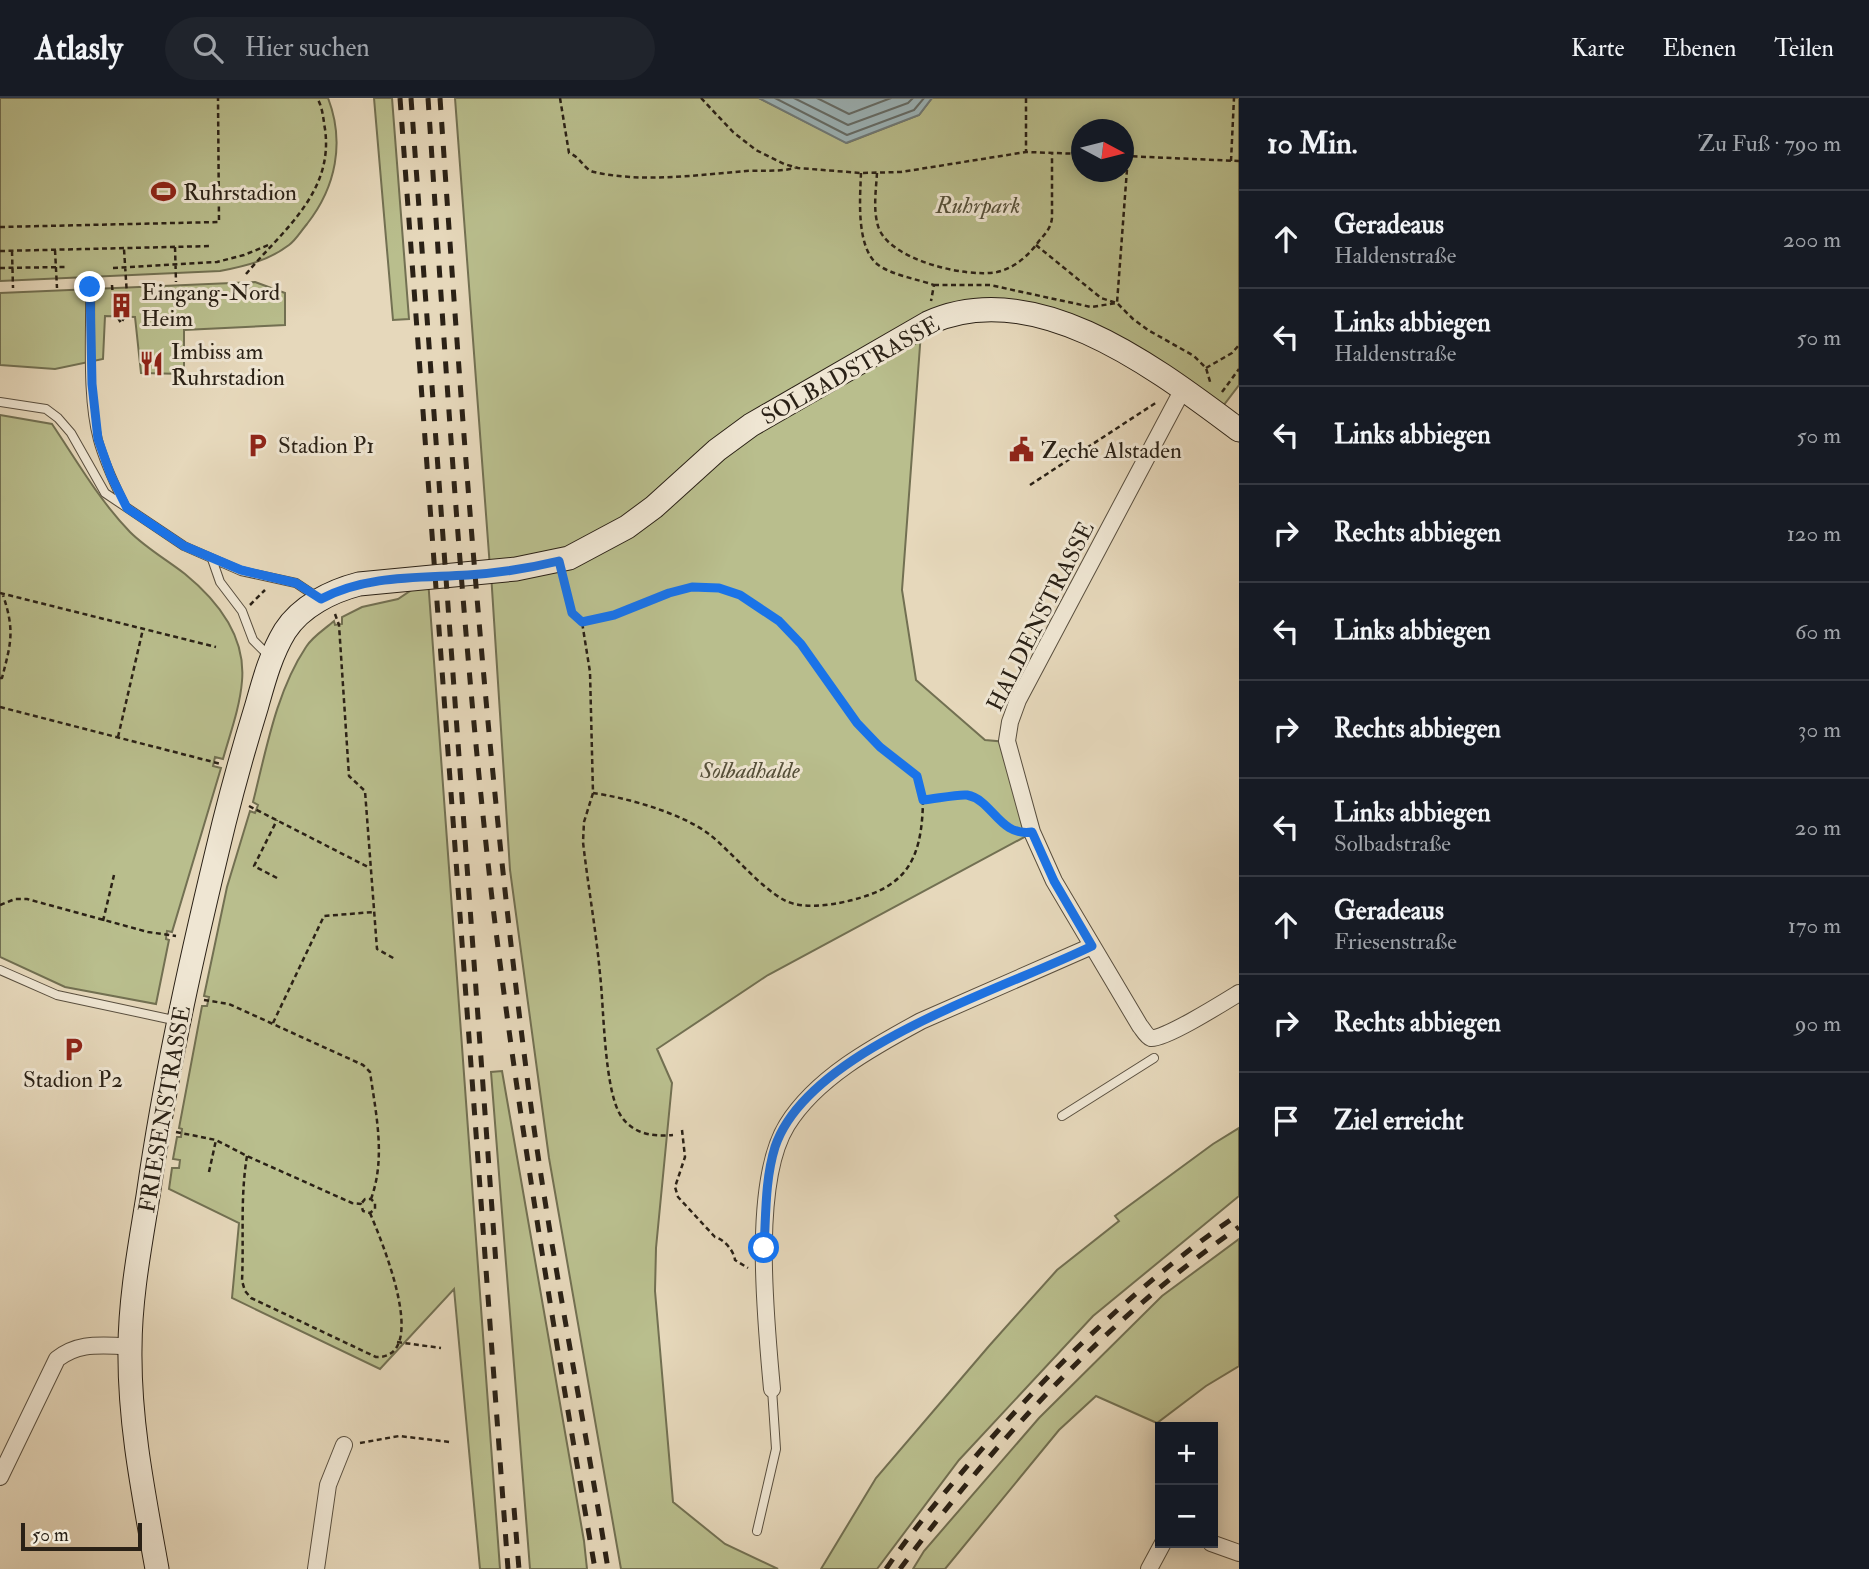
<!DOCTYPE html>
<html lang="de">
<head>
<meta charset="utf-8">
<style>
	body { margin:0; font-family:"IM FELL Double Pica",serif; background:#20242c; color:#f1f3f6 }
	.controls { position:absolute; right:21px; bottom:21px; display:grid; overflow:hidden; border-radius:0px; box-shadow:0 4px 18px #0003 }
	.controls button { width:63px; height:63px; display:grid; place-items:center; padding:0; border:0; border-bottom:2px solid #363941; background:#171b24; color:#f1f3f6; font:35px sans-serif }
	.compass { position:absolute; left:1071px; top:21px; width:63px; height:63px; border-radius:50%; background:#171b24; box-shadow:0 4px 18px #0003; rotate:97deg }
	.scale { position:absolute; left:21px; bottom:18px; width:121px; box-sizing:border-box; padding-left:7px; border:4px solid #2a2116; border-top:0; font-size:19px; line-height:24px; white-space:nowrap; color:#2a2116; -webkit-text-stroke:5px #efe6d3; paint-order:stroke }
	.stop { position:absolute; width:21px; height:21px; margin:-16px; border:5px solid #1a73e8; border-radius:50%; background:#fff }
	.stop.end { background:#1a73e8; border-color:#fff; box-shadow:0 2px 7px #0008 }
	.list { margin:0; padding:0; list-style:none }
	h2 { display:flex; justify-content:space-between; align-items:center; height:91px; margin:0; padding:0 28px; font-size:30px }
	h2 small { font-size:23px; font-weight:400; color:#9ea1a6 }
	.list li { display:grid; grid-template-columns:46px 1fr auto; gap:21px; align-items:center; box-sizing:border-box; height:98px; padding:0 28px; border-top:2px solid #363941 }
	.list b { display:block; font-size:26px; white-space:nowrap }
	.list p { margin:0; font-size:23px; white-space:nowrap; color:#9ea1a6 }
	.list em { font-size:23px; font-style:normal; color:#9ea1a6 }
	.icon { flex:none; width:38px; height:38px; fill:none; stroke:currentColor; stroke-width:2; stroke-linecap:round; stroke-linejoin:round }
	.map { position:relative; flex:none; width:1239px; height:1471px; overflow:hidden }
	header { display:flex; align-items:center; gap:42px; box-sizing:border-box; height:98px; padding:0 35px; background:#171b24; border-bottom:2px solid #363941 }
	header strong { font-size:33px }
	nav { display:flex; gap:38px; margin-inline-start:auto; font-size:24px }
	.search { width:490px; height:63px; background:#20242c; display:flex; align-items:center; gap:18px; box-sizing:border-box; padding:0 24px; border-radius:38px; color:#9ea1a6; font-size:26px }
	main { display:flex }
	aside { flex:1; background:#171b24 }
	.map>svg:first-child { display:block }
	.green { fill:#b9be8d; stroke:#727052; stroke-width:2; fill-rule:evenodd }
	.water { fill:#9cb6bc; stroke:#6e7a7a; stroke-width:2 }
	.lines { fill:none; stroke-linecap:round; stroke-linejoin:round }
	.shore { stroke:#636c69; stroke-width:2 }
	.lane-casing { stroke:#594f3f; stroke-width:10 }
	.street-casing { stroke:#594f3f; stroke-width:18 }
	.secondary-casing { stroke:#2a2116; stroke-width:25 }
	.path { stroke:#2a2116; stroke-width:2.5; stroke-dasharray:5 3.5; stroke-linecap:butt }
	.lane { stroke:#efe6d3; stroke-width:8 }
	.street { stroke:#efe6d3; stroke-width:16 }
	.secondary { stroke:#efe6d3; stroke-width:23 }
	.rail { stroke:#2a2116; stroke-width:5; stroke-dasharray:12 12; stroke-linecap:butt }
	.route { stroke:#1a73e8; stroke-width:9 }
	.labels { text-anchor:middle; stroke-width:6; stroke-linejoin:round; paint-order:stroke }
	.poi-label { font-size:23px; fill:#2a2116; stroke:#efe6d3; text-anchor:start }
	.park-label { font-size:23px; font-style:italic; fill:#55503a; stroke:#efe6d3 }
	.street-label { font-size:23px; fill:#2a2116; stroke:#efe6d3 }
</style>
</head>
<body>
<header>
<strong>Atlasly</strong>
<div class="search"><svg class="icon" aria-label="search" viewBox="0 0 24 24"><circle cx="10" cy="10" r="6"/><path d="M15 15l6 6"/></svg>Hier suchen</div>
<nav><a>Karte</a><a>Ebenen</a><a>Teilen</a></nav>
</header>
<main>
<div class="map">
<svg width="1239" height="1471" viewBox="0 0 1239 1471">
	<rect width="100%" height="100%" fill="#e6d8bb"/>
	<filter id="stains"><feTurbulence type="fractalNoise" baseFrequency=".00286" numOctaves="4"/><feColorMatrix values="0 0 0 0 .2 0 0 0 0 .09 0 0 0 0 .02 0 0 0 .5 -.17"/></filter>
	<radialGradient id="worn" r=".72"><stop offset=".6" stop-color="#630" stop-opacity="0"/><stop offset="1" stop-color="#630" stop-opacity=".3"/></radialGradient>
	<path class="green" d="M0,0h328c17,44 8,89 -21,126 -6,7 -11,16 -18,21 -21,16 -44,21 -69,26l-220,10z
		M374,0h18l17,221 -16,1z
		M455,0h304l88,45 72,-28 13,-17h307v287l-19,25 -179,-94 -115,4 -332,223 -104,25zM1082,32h42v42h-42z
		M255,184l30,11v32l-101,5v44l-43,-1 -6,-56 -30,-1 -2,43 -48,10 -55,-4v-72z
		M921,234l-19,258 14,90 69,60 22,2 23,92 -262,141 -111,74 15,34 -16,165 -1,43 18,211 52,42 53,25h-157l-72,-411 -39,-288 -19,-297 71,-10 190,-134z
		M0,317l52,9c25,37 47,76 78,108 16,16 37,28 55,42 33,27 61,62 57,107 -2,26 -12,53 -19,78l-8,-2 -2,9 8,2 -49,164 -5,-1 -1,8 3,1 -13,64 -91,-17 -65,-30z
		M428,481l72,990h-20l-26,-280 -74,80 -148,-71 7,-75 -70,-34 3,-21h7l1,-8 -7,-1 4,-22h4l1,-8 -3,-1 23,-122h5l2,-9 -5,-1 23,-109 23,-76 5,2 3,-8 -5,-3c13,-51 23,-110 53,-155 6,-10 19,-18 28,-26l1,4 7,-1v-7l20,-10 36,-8z
		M502,973l82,470 3,28h-57l-39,-497z
		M1239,1030v68l-146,120 -134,144 -82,109h-56l55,-91 113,-132 68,-76 62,-49 -4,-5 98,-72z
		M1239,1141v127l-33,20 -49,37 -61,-27 -37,34 -114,139h-32l11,-18 115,-133 123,-122z"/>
	<path class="water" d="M759,0h173l-13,17 -73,28z"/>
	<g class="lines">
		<path class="shore" d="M775,0l72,37 67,-25 10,-12
			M794,0l54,27 60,-22 5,-5
			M817,0l32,16 42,-16"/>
		<defs>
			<path id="lane" d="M90,189c1,47 -4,109 8,153 6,23 17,45 27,66
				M0,304l46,7 12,9 13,15 34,60 79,53 57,25 55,12 21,14
				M212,461l8,23 22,29 11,29 17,17
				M0,872l57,25 121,26
				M1062,1018l92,-58
				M757,1433l19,-82 -4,-60"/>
			<path id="street" d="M1183,291l-165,311 -8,22 -3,19 25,91 22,49 86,145c3,3 6,10 11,12 11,3 75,-37 88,-45
				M772,1291c-6,-68 -21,-206 15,-264 29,-47 86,-78 134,-104l171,-75
				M0,1379l57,-118c23,-18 45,-13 73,-13
				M1211,1445l28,10
				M316,1471l12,-84 16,-40
				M1149,1471l14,-26"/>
			<path id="secondary" d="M157,1471c-13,-73 -28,-146 -27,-220 0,-51 10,-103 18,-153 18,-126 46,-250 76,-373 10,-40 21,-79 33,-118 7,-25 14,-51 28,-74 16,-25 47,-40 74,-47l157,-15 53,-11 58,-31 27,-20 63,-57 34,-25 177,-102c108,-49 230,47 311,107"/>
		</defs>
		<use href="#lane" class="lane-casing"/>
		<use href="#street" class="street-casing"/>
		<use href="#secondary" class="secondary-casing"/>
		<path class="path" d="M560,0l9,55c12,4 15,17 25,19 48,11 104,3 152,-1 17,-1 33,1 49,-3
			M701,0l32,34 23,18 28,14 14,4 63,5 40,-1 125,-20 56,2
			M1026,0v54
			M1124,58l115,5
			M1231,63l3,-63
			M861,75c-1,25 -5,73 16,91 14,11 40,15 57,21l-3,16
			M877,75c-1,17 -4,36 1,53 10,34 88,52 119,46 18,-4 32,-17 42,-31 6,-7 12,-13 13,-23v-64
			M0,129l219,-5 -1,-124
			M1036,147l65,53 16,5 16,16 15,11 46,26 12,12 5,17
			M175,149l1,35
			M55,152l2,38
			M0,153l212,-5
			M12,153l1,37
			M0,170l67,-1
			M113,170l104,-6 27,-7 27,-11
			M246,176c36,-43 88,-81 79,-145 -2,-11 -2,-21 -8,-31
			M112,187l2,26 7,12 7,-12 -4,-62
			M934,187h56l101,22 26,-4 11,-147
			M1206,270l26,-15 7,-8
			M1222,294l17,-23
			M1030,387l127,-83
			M564,480l8,35 10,9 8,50 3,121c35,5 88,20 116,41 24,19 51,54 77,67 15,7 37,5 53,2 65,-13 83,-38 84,-103
			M0,495l216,54
			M250,507l15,-15
			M335,516l4,11 10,151 16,15 12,158 18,10
			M583,524l31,-7 55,-22 23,-6 27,1 31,13 39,30 12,13 56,80 23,22 37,30 6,24 45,-5 20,13 27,23
			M0,580h2c9,-35 13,-47 1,-83
			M0,609l221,57
			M118,639l25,-108
			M593,695l-9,29 -1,20c5,44 13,88 17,132 4,34 4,116 21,142 12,18 32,21 52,19
			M249,708l121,62
			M277,780l-23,-12 23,-46
			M0,807l15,-6h12l121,33 28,4
			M103,823l11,-46
			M204,902l25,4 134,61 7,7c6,42 16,86 1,127
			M273,925l51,-107 50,-4
			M682,1032l3,27 -10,30 3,10 37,40c9,2 19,14 20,23l13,8
			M176,1034l40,8 31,16 105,47 9,1 2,7 7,2 5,-4v-6l-4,-4h-6l-4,5
			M247,1058c-7,42 -3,83 -5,125l3,10 6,7 125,59c56,2 4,-120 -6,-144
			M209,1074l7,-32
			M397,1244l44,6
			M360,1345l39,-7 51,6"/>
		<use href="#lane" class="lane"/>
		<use href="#street" class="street"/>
		<use href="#secondary" class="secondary"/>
		<path class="rail" d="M400,0l108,1471
			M411,0l85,1166
			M428,0c18,270 34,540 65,809 27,222 64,442 102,662
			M440,0c23,335 46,668 90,1001 21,157 53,313 78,470
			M514,1410l5,61
			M886,1471c25,-37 54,-71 83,-105 79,-93 169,-181 270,-250
			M900,1471c95,-128 207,-250 339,-342"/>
	</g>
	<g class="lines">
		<path class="route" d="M90,189l2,97 6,55 13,37 16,32 57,38 57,24 55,13 25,16c45,-24 97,-21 147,-24 31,-2 62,-7 91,-14l13,52 10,9 32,-7 55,-22 23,-6 27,1 21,7 39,26 22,23 56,79 23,24 37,29 6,24c12,-1 34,-6 44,-5 26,5 32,42 65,37l22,49 38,65c-87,43 -284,102 -317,201 -10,32 -9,68 -11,101"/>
	</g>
	<defs>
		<symbol id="stadium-bare" viewBox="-9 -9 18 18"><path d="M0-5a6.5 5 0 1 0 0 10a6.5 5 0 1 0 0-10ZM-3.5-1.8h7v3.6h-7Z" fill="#8f2418" stroke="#efe6d3" stroke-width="2.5" paint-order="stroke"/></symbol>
		<symbol id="building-bare" viewBox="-9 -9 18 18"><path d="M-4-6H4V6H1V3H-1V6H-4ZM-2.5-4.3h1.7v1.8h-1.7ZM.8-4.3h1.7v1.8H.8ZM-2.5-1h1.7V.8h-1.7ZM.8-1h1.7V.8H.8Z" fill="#8f2418" stroke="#efe6d3" stroke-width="2.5" paint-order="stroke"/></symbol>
		<symbol id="restaurant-bare" viewBox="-9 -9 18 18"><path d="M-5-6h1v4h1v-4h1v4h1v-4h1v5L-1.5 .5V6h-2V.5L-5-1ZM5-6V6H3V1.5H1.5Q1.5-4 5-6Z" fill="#8f2418" stroke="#efe6d3" stroke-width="2.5" paint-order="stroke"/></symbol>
		<symbol id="parking-bare" viewBox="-9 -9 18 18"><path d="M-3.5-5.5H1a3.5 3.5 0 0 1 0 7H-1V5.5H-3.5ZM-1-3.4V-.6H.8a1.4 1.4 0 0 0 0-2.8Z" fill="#8f2418" stroke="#efe6d3" stroke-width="2.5" paint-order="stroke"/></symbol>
		<symbol id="civic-bare" viewBox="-9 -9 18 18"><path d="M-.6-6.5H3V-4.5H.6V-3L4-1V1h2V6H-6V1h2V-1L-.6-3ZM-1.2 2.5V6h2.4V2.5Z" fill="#8f2418" stroke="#efe6d3" stroke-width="2.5" paint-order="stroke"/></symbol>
	</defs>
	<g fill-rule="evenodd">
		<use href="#stadium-bare" x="146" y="76" width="35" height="35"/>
		<use href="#building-bare" x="104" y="190" width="35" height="35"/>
		<use href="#restaurant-bare" x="134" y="248" width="35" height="35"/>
		<use href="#parking-bare" x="240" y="330" width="35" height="35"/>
		<use href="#civic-bare" x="1004" y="334" width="35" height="35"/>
		<use href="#parking-bare" x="56" y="934" width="35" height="35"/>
	</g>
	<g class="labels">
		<g class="poi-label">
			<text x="183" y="102">Ruhrstadion</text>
			<text x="141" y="202">Eingang-Nord<tspan x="141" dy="26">Heim</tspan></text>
			<text x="171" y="261">Imbiss am<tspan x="171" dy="26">Ruhrstadion</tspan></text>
			<text x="278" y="355">Stadion P1</text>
			<text x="1041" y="360">Zeche Alstaden</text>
			<text x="73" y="989" text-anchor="middle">Stadion P2</text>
		</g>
		<g class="park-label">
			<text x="978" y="115">Ruhrpark</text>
			<text x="750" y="680">Solbadhalde</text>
		</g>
		<g class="street-label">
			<text transform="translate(850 272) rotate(-29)" y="8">SOLBADSTRASSE</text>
			<text transform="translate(1040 518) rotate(-63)" y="8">HALDENSTRASSE</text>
			<text transform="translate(164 1011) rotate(-80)" y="8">FRIESENSTRASSE</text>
		</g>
	</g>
	<rect width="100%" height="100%" filter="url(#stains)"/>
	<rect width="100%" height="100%" fill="url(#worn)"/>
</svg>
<div class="controls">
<button>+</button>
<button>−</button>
</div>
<svg class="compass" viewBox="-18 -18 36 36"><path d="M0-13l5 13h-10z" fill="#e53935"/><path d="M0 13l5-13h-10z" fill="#9ea1a6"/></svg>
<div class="scale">50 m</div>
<div class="stop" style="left:764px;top:1150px"></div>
<div class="stop end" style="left:90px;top:189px"></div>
</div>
<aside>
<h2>10 Min.<small>Zu Fuß · 790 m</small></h2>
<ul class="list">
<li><svg class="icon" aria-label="ahead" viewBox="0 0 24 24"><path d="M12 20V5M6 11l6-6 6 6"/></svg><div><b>Geradeaus</b><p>Haldenstraße</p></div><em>200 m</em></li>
<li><svg class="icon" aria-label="left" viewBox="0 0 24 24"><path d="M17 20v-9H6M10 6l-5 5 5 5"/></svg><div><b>Links abbiegen</b><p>Haldenstraße</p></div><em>50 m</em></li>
<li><svg class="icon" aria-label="left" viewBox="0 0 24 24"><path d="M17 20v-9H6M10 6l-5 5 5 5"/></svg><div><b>Links abbiegen</b></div><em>50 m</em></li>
<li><svg class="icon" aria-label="right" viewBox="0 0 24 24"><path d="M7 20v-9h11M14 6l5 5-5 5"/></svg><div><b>Rechts abbiegen</b></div><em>120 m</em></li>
<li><svg class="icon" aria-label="left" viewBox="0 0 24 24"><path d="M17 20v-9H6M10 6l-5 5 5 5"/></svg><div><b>Links abbiegen</b></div><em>60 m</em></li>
<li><svg class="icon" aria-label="right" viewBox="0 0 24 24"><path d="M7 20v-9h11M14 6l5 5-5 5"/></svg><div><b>Rechts abbiegen</b></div><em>30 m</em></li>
<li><svg class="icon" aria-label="left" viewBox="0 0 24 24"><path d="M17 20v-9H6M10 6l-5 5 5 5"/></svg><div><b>Links abbiegen</b><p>Solbadstraße</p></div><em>20 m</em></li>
<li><svg class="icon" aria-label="ahead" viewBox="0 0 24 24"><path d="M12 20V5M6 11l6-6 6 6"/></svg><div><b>Geradeaus</b><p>Friesenstraße</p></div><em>170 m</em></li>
<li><svg class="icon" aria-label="right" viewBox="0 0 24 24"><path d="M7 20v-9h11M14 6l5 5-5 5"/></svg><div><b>Rechts abbiegen</b></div><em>90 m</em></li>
<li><svg class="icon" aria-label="arrive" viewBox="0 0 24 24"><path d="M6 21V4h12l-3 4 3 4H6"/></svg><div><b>Ziel erreicht</b></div></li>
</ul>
</aside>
</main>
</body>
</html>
